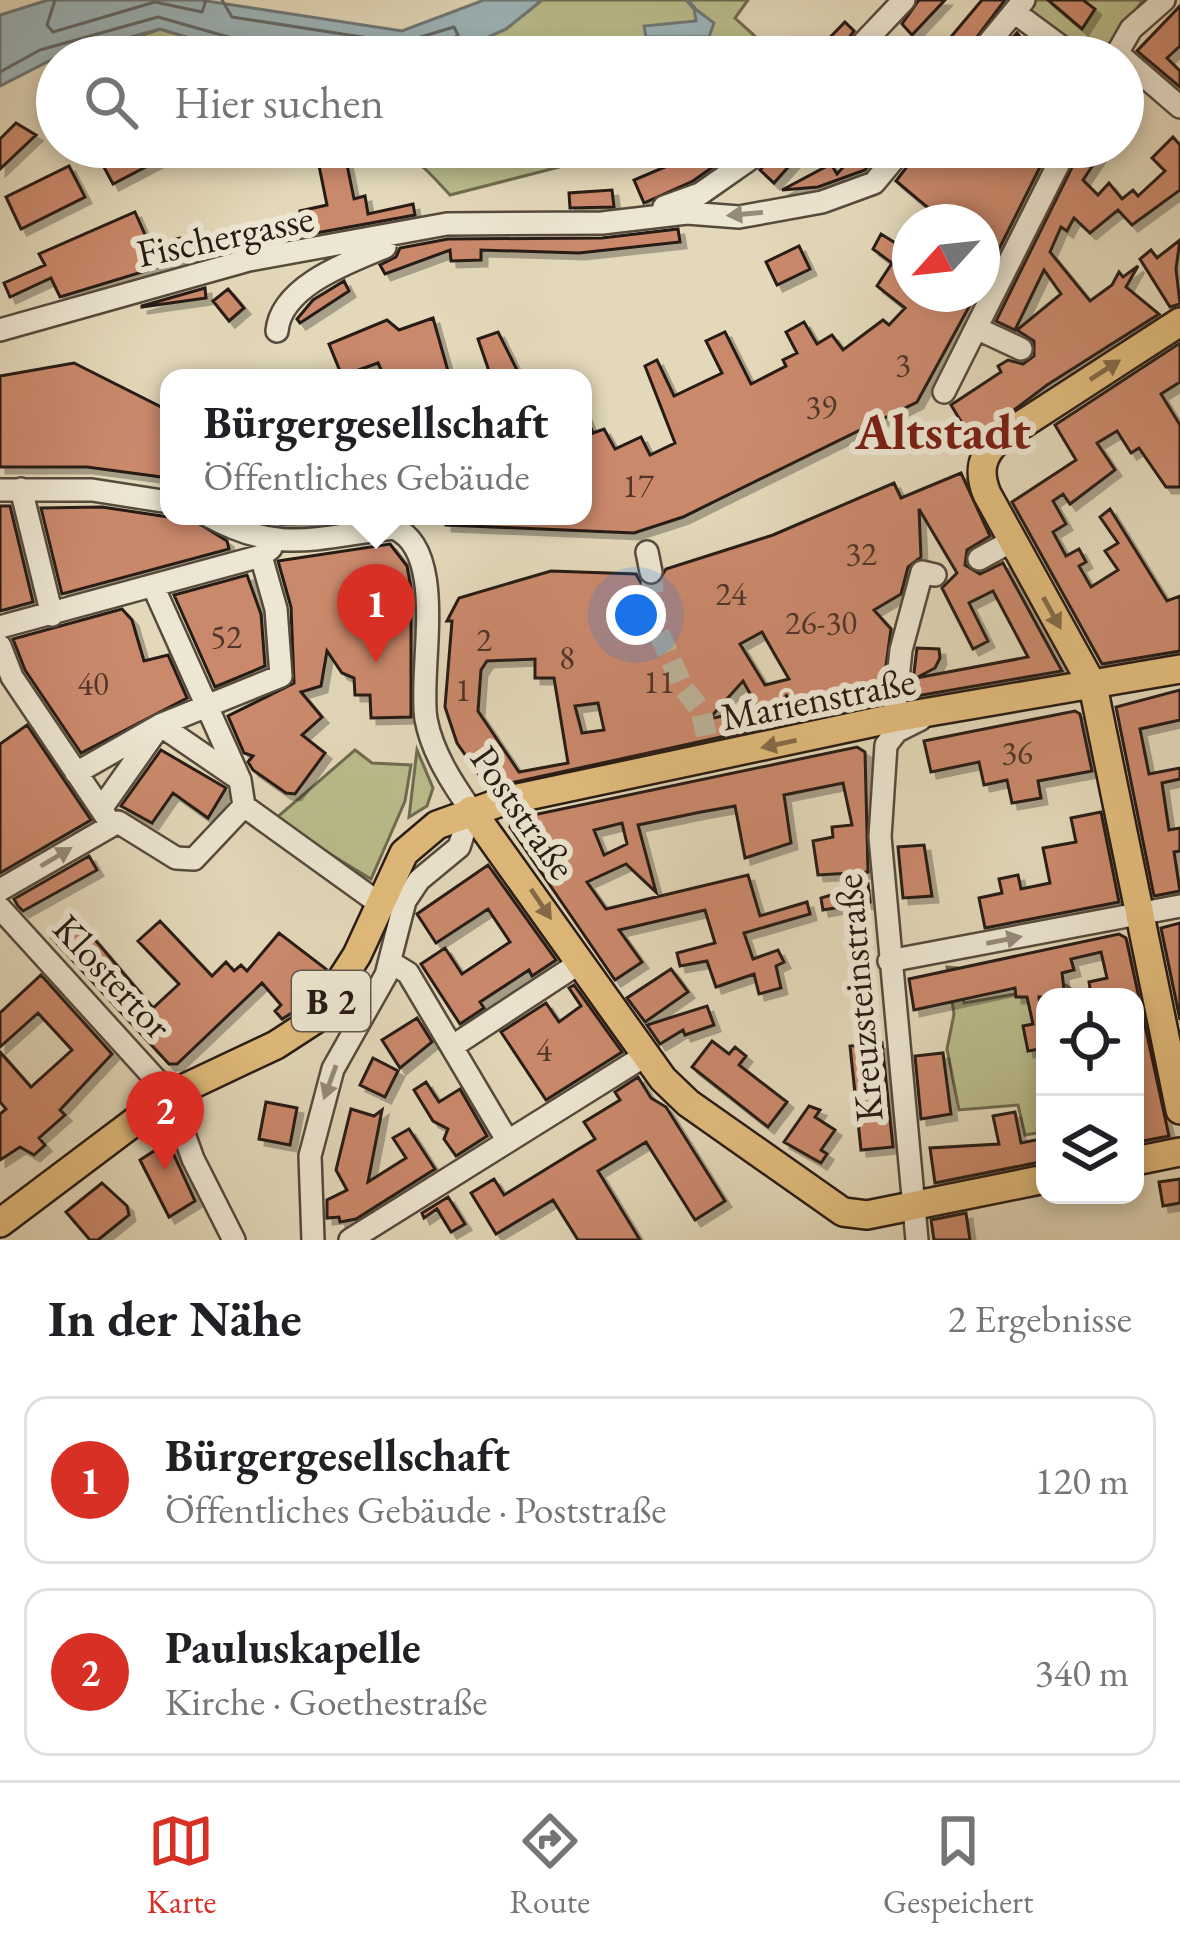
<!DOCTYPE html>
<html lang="de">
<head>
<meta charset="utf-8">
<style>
	body { margin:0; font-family:"EB Garamond",serif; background:#f6f6f6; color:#202124 }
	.controls { position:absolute; right:36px; bottom:36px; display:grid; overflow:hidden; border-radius:24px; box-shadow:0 6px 18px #0003 }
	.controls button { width:108px; height:108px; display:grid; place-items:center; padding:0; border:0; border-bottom:3px solid #e0e0e0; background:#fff; color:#202124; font:60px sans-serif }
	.compass { position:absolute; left:892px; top:204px; width:108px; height:108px; border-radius:50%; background:#fff; box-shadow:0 6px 18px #0003; rotate:243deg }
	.you { position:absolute; left:636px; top:615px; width:42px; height:42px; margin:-30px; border:9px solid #fff; border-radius:50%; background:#1a73e8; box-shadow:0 0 0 18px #1a73e833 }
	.badge { display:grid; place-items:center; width:78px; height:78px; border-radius:50%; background:#d93025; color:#fff; font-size:39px; font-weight:700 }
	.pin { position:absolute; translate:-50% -99px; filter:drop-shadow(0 3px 6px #0008) }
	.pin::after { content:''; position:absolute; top:63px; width:42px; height:36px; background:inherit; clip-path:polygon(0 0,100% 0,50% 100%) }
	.popup { position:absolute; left:160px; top:369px; width:432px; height:156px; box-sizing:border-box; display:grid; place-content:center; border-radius:24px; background:#fff; filter:drop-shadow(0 3px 9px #0005); font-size:39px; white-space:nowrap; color:#757577 }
	.popup b { font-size:45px; color:#202124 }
	.popup::after { content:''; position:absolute; left:50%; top:100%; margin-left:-24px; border:24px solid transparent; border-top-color:#fff }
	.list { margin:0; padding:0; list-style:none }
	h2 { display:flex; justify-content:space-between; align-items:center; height:156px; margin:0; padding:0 48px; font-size:51px }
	h2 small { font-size:39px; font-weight:400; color:#757577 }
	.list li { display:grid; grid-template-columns:78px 1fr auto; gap:36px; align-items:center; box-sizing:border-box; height:168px; margin:0 24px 24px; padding:0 24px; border:3px solid #e0e0e0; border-radius:24px }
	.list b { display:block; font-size:45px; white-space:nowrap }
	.list p { margin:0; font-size:39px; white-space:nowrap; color:#757577 }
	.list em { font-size:39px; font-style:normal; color:#757577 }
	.icon { flex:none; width:66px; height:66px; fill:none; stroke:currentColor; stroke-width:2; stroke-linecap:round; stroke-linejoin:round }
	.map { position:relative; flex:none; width:1180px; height:1240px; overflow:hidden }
	.search { position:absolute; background:#fff; box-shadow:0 6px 18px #0003; left:36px; right:36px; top:36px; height:132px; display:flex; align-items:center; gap:30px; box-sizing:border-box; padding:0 42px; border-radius:66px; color:#757577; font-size:45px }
	.sheet { height:540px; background:#fff }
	nav { display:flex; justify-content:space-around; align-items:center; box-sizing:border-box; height:168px; border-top:3px solid #e0e0e0; background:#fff; font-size:33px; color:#757577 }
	nav a { display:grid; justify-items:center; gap:6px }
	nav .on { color:#d93025 }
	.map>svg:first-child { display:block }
	.green { fill:#babc8b; stroke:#706b50; stroke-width:3 }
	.water { fill:#9cb6bb; stroke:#6d7878; stroke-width:3 }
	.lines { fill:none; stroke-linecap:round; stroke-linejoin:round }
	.shore { stroke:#626868; stroke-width:3 }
	.stream { stroke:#6d7878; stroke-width:4.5 }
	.building { fill:#cb896c; stroke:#271a14; stroke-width:3; fill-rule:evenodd; filter:url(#shadow) }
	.minor-tunnel { stroke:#bdb298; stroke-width:21; stroke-dasharray:21 10; stroke-linecap:butt }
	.minor-casing { stroke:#564a3d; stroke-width:26 }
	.major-casing { stroke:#271a14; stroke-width:32 }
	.minor { stroke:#ede6d2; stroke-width:21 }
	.major { stroke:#e2bc7c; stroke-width:27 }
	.oneway { fill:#948a7c }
	.oneway2 { fill:#846b48 }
	.labels { text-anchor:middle; stroke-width:12; stroke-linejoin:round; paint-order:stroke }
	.number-label { font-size:33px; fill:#50362a }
	.shield { fill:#ede6d2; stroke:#62574d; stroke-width:3 }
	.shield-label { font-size:36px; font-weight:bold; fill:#271a14 }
	.street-label { font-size:39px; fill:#271a14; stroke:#ede6d2 }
	.district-label { font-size:51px; font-weight:bold; fill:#7a1f14; stroke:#ede6d2 }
</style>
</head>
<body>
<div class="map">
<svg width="1180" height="1240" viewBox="0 0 1180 1240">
	<defs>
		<filter id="shadow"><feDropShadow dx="6" dy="6" stdDeviation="0" flood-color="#0004"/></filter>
	</defs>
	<rect width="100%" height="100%" fill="#e3d8b9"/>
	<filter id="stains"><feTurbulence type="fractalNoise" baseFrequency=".00167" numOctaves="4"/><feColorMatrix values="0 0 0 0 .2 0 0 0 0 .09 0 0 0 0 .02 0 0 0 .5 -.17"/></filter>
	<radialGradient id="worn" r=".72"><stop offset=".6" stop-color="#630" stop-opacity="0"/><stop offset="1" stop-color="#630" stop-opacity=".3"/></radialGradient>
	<path class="green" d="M542,0h206l-13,18 33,30 -11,9h-314l63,-28z
		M1036,0h107l-41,56 -16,1 -59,-47z
		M160,29l93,28 -113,-2 -3,-18z
		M381,147h227l2,7 -160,41c-21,-22 -37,-45 -69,-48z
		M355,750l17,13 39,2 -6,36 -34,78 -97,-59z
		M417,750l16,38 -6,18 -18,11z
		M947,967l10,1 7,35 102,-18 15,12h-36l-2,135 -18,3 -7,-30 -59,5 -12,-61 7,-35z"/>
	<path class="water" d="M48,0h152l202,31 82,-31h58l-36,29 -63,28h-190l-93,-28 -103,28 -57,29v-71z
		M694,8l20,15 -5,14h-63l-2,-11 52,-5z"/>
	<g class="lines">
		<path class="shore" d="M55,0l-8,25 6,7 102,-30 47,10 4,-12
			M222,0l10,17 169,26 53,-16 4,8 -13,10 -3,12
			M262,57v-15l6,-4 117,19
			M0,72l40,-22 118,-33 81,23 8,17"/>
		<path class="stream" d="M688,1l6,7"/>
	</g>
	<path class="building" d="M919,0h26l-33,35 -10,-11z
		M982,0h23l-43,57h-28z
		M1048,0h35l12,9 -13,20z
		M1180,6v40l-13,12 13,13v16l-43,-36z
		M845,22l9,9 -19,26h-24z
		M1017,33l8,11 17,13h-46z
		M888,39l19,18h-36z
		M16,123l20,12 -36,34v-30z
		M1173,137l7,8v45l-48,35 -14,-15 -28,23 -16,-15 -7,13 -6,-4 -11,25 40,49 22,-16 7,-13 4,5 15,-11 -12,21 33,27 -112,71 -74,56 -22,-36 50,-33 -3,-6 10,-6 15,4 11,-8v-15l-17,-11 44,-36 -17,-24 -29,60 -19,-9 86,-174h23l-22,33 15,15 11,-12 13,16 11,-9 5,6 27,-25 -13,-13z
		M110,147h74l-71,37 -16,-30z
		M712,147h29l-48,34 -49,22 -10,-23z
		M782,147h24l-32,36 -14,-13z
		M861,147h23l-19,23 -47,17 -36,3 49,-26 6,10z
		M922,147h128l-68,136v-61h-37l-49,-41z
		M344,150l10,49 11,-3 3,18 45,-10 2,11 -110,20 -5,-24 27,-6 -10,-49z
		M69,166l16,31 -64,32 -15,-32z
		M612,190l2,17 -44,1 -1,-15z
		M135,212l15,34 30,-8 5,21 -125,38 -9,-19 -41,19 -6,-14 41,-18 -6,-11z
		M678,229l2,13 -101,11 -98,-3v10l-30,1 -1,-11 -65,24 -5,-9 16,-8 4,-9 48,-9 154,-1z
		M881,234l29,18v42h66l-59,108 -234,115 -49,16 -188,-8v-9h137v-107l10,24 11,-4 11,20 26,-12 9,18 25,-12 -30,-77 12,-6 17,36 48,-23 -16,-32 19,-9 26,52 35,-18 -3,-6 14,-7 -11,-21 18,-10 13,22 15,-9 11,15 40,-30 6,5 16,-17 -28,-22 15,-23 -19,-14z
		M1180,240l-4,29 4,35 -10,3 -30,-48 11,-9 6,8z
		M799,246l11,23 -33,16 -11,-23z
		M344,281l5,10 -49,32 -3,-4 16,-19z
		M205,288l1,10 -64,9v-1z
		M228,289l16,19 -15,13 -16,-20z
		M433,318l17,60h-65l-7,-15 -36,13 -13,-32 58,-24 12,10z
		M498,332l20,40 -16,6 -2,-7 -10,3 -12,-35z
		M1180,343v39l-19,12 19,31v62h-14l-27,-39 -8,5 -14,-22 -20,12 18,27 -45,34 -7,-10 -10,7 13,23 -13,8 13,24 13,-7 7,13 -7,4 12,21 27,-17 -13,-19 13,-8 -18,-26 10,-8 57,92 13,-5v55l-78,13 -90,-162 64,-42 -21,-35z
		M74,363l95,48v67l-82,-11h-87v-91z
		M961,473l29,63 -23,14 -2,15 15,9 23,-11 59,108 -151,26 6,-49 22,1 1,9 -5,10 -19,10 112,-21 -35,-66 -24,12 19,38 -15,8 -31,-61 15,-15 -38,-64 2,48 -13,10 -7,27 -27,16 17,19 -10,73 -393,86 -31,-45 -12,-36 7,-86h-5l12,-23 92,-27 85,3 5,9 14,3 11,-17 107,-34 121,-52 7,15zM762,632l13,23 14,24 -24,6 -25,-41zM535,659v19h19l14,85 -49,9 -41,-61 3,-41 6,-9zM743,681l15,27 -49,11zM598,703l6,27 -22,3 -7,-27z
		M0,506h10l23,96 -33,9z
		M102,507l93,14 32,20 2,8 -167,45 -21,-86z
		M245,516h75l1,7 -41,1z
		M390,544l17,22 4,22v129l-40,1 -1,-23h-15l-1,-17 -12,-5 -15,-22 -6,35 -20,6 21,25 -20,18 23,18 -30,41 -9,-1 -33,-23 -5,-8 5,-6 -9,-3 -16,-37 66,-33 -3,-76 -13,-46z
		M247,575l14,39 4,52 -50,21 -41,-92z
		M122,609l10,11 12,41 24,-6 19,43 -106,55 -56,-83 -12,-31z
		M1180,690v30l-40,9 9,45 31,-6v11l-18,4 7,47 11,-2v23l-6,1 6,39 -26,5 -38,-189z
		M1075,711l5,3 12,57 -54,10 3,17 -29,5 -5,-23 -23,5 -5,-23 -48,10 -7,-31z
		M27,725l64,95 -91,53v-129z
		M857,747l8,5 3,120 -50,3 -5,-34 20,-4 -1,-10 20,-2 -9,-42 -59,12 7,48 -46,15 -10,-52 -34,6 -63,13 18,67 -30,-28 -39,18 19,27 142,-34 12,41 47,-14 3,12 -66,19 9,26 25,-9 6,12 -8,4 5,22 -22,6 -5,-20 -38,13 -9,-26 -27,5 -3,-13 38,-10 -10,-33 -86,20 23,32 -27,18 -105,-153 4,-8zM622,823l5,21 -23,11 -10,-25z
		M161,750l65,38 -18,30 -35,-25 -21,30 -31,-17z
		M1101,812l18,90 -134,26 -6,-30 23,-5 -3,-14 19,-4 3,14 29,-6 -7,-35 33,-6 -5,-24z
		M924,845l8,51 -29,2 -5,-51z
		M89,856l8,14 -74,41 -5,-5 -4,-7z
		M488,865l68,95 -24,16 -3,-6 -49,32 4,6 -24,16 -39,-60 24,-16 17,26 48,-32 -22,-33 -52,34 -19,-29z
		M868,884l2,18 -47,8 -2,-12z
		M74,915l79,93 26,-24 -41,-43 22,-20 52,55 14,-14 8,9 7,-6 6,6 32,-38 47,36 -23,37 -21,13 -7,-8 6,-6 -19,-22 -85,81h-8l-118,-127z
		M1180,923v97l-19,-92z
		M1119,934l7,4 43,198 -31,6 -3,-145 -44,-2 -2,-13 18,-4 -6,-26 -30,7 3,11 -12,3 3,24h-26l6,51 -17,3 -5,-25 10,-2 -6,-27h-11l-1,-9 -101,22 -5,-31z
		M671,969l17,23 -43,30 -18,-24z
		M41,975l71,79 -52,56 5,5 -26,23 6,7 -11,10 -14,-8 -20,13v-46l6,-5 -6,-7v-50l31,35 41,-37 -34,-37 -38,34v-34z
		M574,985l48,67 -76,48 -45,-68 45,-29 13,19 22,-16 -12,-18z
		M707,1006l7,19 -29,10 -2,-5 -23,14 -13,-19z
		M417,1018l15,24 -32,26 -18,-28z
		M712,1041l17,13 6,-7 11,9 -7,9 48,37 -19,25 -76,-60z
		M882,1043l11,104 -32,3 -11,-104z
		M943,1053l8,61 -30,5 -6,-63z
		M373,1058l25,13 -13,26 -25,-12z
		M638,1077l13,21 15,9 59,94 -30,19 -49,-78 -48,29 42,69h-62l-25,-40 -57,34 -25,-41 23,-14 10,16 91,-56 -11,-17 36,-22 -5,-8z
		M426,1082l13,20 21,-13 27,47 -31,20 -12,-17 4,-10 -15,-8 -19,-31z
		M266,1102l31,6 -7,37 -31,-6z
		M809,1106l11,4 -5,7 20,13 -14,20 6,4 -6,9 -37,-21z
		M351,1109l23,7 8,-6 -14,72 38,-24 -13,-20 16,-9 26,40 -79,50 -16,3 -1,-5 -12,1v-18l20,-10 -11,-20z
		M1015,1112l6,31 24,-5v23l-110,22 -5,-35 69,-4 -6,-28z
		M168,1142l27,59 -26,16 -29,-57z
		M1180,1179v24l-17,3 -4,-24z
		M102,1183l25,23 2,9 -31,25h-8l-24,-28z
		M448,1197l17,27 -14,8 -14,-23 -13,9 -2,-5z
		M966,1213l4,27h-36l-3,-20z"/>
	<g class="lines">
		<path class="minor-tunnel" d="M651,572l6,57 27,60 17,21 8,38"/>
		<defs>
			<path id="minor" d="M1014,12l61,45
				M850,57l54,-57
				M977,57l47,-57
				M1115,57l16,-28 33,-29
				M1123,58l57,49
				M664,207l36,-13 67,-47
				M976,328l45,21
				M0,330l249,-70 198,-36 155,-1 85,-10 52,4 83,-15 52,-19 30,-36
				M277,331c4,-45 72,-69 108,-84
				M944,392l123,-245
				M21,489l31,126
				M0,490h92l77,12
				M209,516c70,39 109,21 185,12 55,23 24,143 32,191 6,33 26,64 45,91l-12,37 -40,33 -14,21 -19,74 -53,94 -23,87 3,84
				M647,552l4,20
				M979,559l33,-18
				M153,586l87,194 4,26
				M0,627l261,-71 10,-8
				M0,646l12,31 99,147
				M894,718l7,-68 21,-78 13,3
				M160,725l79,54
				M76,773l84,-48 121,-49 -5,-67 -15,-53
				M244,806l136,98
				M101,809l55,-78
				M0,890l118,-68 58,36 18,1 50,-53
				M0,908l170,187 23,64 41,81
				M889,961l291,-55
				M390,962l18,11 99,167
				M453,1046l128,-84
				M350,1240l296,-185
				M917,1240l-37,-403 6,-92 11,-14 24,-12"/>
			<path id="major" d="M1180,322l-182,118c-17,16 -20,32 -11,54l106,192 87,424
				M471,810l192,269 25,24 155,109 24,3 178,-36
				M1135,1161l45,-9
				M0,1223l170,-128 106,-50 40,-26 41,-64 47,-102 33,-28 67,-24 390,-83 286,-49"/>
		</defs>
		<use href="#minor" class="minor-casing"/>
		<use href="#major" class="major-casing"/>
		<use href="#minor" class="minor"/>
		<use href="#major" class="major"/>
	</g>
	<defs><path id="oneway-solid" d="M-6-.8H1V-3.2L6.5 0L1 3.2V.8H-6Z" transform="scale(3)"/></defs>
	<g class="oneway">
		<use href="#oneway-solid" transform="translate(745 214) rotate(175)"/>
		<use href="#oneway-solid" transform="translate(56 857) rotate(-31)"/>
		<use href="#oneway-solid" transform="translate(1004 940) rotate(-11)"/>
		<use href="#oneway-solid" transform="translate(330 1082) rotate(110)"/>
	</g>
	<g class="oneway2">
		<use href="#oneway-solid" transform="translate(1105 370) rotate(-33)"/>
		<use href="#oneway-solid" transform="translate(1052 613) rotate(61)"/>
		<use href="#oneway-solid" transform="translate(779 744) rotate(168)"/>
		<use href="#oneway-solid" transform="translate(541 904) rotate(56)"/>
	</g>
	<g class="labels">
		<g class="number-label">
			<text x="903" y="376">3</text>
			<text x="821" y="418">39</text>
			<text x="638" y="497">17</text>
			<text x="861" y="565">32</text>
			<text x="731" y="605">24</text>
			<text x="821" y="634">26-30</text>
			<text x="226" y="648">52</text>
			<text x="484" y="651">2</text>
			<text x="567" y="669">8</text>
			<text x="659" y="693">11</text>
			<text x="93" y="695">40</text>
			<text x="463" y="701">1</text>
			<text x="1017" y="764">36</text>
			<text x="544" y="1061">4</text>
		</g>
		<rect class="shield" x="292" y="971" width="78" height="60" rx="9"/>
		<g class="shield-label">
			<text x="331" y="1014">B 2</text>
		</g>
		<g class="street-label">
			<text transform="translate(225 235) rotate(-12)" y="14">Fischergasse</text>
			<text transform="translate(818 698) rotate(-11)" y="14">Marienstraße</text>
			<text transform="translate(524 812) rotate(55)" y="14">Poststraße</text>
			<text transform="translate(113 976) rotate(47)" y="14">Klostertor</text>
			<text transform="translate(858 998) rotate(-95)" y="14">Kreuzsteinstraße</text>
		</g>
		<g class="district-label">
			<text x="943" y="449">Altstadt</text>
		</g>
	</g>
	<rect width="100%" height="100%" filter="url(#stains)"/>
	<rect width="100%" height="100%" fill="url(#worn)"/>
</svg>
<div class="controls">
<button><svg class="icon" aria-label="locate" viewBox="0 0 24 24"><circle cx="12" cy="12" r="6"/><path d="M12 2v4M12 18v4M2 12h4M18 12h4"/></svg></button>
<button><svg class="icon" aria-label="layers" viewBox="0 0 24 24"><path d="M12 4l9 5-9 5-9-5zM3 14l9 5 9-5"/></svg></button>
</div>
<svg class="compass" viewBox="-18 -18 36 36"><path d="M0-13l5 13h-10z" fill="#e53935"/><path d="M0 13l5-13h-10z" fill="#757577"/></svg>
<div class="you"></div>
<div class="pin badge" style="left:376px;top:663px">1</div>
<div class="popup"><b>Bürgergesellschaft</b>Öffentliches Gebäude</div>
<div class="pin badge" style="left:165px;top:1170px">2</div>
<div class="search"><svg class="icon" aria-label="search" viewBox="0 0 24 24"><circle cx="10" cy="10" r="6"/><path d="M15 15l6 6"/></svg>Hier suchen</div>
</div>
<section class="sheet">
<h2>In der Nähe<small>2 Ergebnisse</small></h2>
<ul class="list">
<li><span class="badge">1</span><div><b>Bürgergesellschaft</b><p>Öffentliches Gebäude · Poststraße</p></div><em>120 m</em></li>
<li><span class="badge">2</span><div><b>Pauluskapelle</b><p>Kirche · Goethestraße</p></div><em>340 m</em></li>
</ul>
</section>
<nav>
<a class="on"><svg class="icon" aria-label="map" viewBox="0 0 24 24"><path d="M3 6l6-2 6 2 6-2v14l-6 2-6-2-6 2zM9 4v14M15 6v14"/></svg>Karte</a>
<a><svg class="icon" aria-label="directions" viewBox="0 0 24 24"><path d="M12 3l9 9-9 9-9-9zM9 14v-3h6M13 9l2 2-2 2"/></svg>Route</a>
<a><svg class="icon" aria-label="saved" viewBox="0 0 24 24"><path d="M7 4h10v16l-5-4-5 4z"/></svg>Gespeichert</a>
</nav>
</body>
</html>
